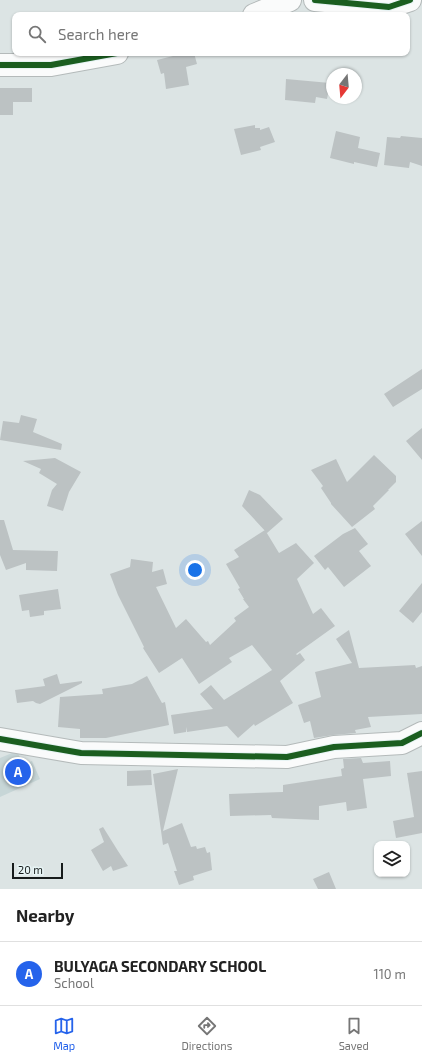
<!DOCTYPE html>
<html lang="en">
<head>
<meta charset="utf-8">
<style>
	body { margin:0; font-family:"Exo 2",sans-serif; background:#f2f2f2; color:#222 }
	.controls { position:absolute; right:12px; bottom:12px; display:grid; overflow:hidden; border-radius:8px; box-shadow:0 1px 3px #0004 }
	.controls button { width:36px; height:36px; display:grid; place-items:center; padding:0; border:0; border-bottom:1px solid #e0e0e0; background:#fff; color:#222; font:20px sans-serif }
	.compass { position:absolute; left:326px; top:68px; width:36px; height:36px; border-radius:50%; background:#fff; box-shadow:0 1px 3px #0004; rotate:196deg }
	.scale { position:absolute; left:12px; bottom:10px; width:51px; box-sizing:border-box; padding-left:4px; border:2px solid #161b1b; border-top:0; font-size:11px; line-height:14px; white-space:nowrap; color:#161b1b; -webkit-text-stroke:3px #e7f4f5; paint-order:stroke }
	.you { position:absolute; left:195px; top:570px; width:14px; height:14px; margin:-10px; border:3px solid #fff; border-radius:50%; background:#1a73e8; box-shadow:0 0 0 6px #1a73e833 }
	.badge { display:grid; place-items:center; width:26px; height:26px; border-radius:50%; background:#2563eb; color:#fff; font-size:13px; font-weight:700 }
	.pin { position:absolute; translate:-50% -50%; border:2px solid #fff; box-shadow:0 1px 4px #0006 }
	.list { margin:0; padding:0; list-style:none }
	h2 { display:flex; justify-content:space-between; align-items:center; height:52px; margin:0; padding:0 16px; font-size:17px }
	h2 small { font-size:13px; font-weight:400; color:#767676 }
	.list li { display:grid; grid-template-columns:26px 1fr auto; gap:12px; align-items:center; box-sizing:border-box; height:64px; padding:0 16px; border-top:1px solid #e0e0e0 }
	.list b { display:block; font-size:15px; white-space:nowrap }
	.list p { margin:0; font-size:13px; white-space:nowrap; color:#767676 }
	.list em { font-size:13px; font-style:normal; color:#767676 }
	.icon { flex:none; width:22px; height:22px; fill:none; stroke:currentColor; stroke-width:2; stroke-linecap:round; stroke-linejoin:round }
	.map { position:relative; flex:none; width:422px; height:889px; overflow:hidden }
	.search { position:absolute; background:#fff; box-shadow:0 1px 3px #0004; left:12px; right:12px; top:12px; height:44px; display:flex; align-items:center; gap:10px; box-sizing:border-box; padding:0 14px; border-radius:8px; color:#767676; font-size:15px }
	.sheet { height:116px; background:#fff }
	nav { display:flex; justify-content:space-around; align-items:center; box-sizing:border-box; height:56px; border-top:1px solid #e0e0e0; background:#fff; font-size:11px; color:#767676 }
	nav a { display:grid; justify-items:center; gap:2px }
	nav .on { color:#2563eb }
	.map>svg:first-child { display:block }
	.built { fill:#c7d6d7 }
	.building { fill:#bcc2c3 }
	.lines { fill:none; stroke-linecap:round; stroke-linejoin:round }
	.minor-casing { stroke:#b4baba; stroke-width:24 }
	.minor { stroke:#fafbfb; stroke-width:22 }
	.cycleway-casing { stroke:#e7f4f5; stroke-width:8 }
	.cycleway { stroke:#1b5e20; stroke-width:6 }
</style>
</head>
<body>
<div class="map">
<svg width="422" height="889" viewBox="0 0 422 889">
	<rect width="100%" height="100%" fill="#dce4e4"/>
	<path class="built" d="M17,751l6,13 9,-3 8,18 -40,18v-39z"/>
	<path class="building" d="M185,53h9l3,11 -11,3 3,18 -23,4 -2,-16 -3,1 -4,-14z
		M286,79l44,4 -3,16 -11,-2 -1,6 -30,-3z
		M0,88h32v14h-19v13h-13z
		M255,125v3h5v2l9,-3 6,15 -15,5 1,3 -20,5 -7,-26z
		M336,131l24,6 -2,11 22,5 -3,14 -23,-5v2l-24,-6z
		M401,136l21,2v28l-12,-4 -1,6 -25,-3 3,-28 13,1z
		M422,369v20l-29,18 -9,-13z
		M21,415l16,4 -4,13 29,12 -1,6 -61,-10 3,-19 16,2z
		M422,428v32l-16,-19z
		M374,455l22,21v6l-8,8h1l-16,16 2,3 -23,18 -21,-23v-1l-10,-15 2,-2 -12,-16 25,-11 11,23z
		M55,458l26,14 -12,20 -6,19 -16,-5 5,-16 5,-6 -18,-11 2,-4 -18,-8z
		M249,490l11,5 23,24 -16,14 -25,-27z
		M0,520h4l9,30 45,1 -1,20 -31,-1v-7l-20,7 -6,-15z
		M422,521v35l-17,-22z
		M355,528l13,16 -9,7 12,15 -27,21 -16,-20 -3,3 -11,-14 29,-22z
		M265,530l14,23 17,-10 18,20 -17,16 16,35 8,-6 14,18 -39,28 1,1 3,-2 5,7 -25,21 13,22 -38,23 -1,-2 -16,14 -11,-12 -40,6v-5l-1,5 -12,2 -3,-19 42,-6 -13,-15 11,-9 13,15 48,-30 -20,-25 -23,13 3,4 -33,22 -17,-26 -23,15 -16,-25 1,-1 -26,-52 -8,-21 20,-7 1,-8 22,3 -1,10 11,-3 4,15 -11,3 20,41 10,-9 20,23 2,-1 2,4 26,-24 -2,-3 15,-11 -6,-8h1l-6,-10 2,-1 -14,-24 13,-7 -5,-7z
		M422,583v29l-9,11 -14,-12z
		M58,589l3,20 -17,2v4l-14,2 -1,-7 -7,1 -3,-16z
		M349,630l10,38 56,-3 1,3 6,-2v48l-54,3 3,10 -16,3 1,3 -23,2 -19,3 -4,-17 -6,2 -6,-18 23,-8 -6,-25 37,-9 -16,-24z
		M57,674l3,10 22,-3v2l-42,21 -4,-1 -3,-2 -16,2 -2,-13 30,-4 -2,-7z
		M147,676l15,27 3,-1 4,23 -63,13h-26v-9l-22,-2 2,-30 43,-3 -1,-5 30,-5z
		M361,758l2,5 27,-2 1,15 -28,3 4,29 -20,3 -1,-9 -27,4v14l-47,-2 -1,-3 -41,1 -1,-22 54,-2v-7l59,-9 -1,-7 3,-1 -1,-9z
		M178,769l-15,62 19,-8 9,24 5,-1 1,3 8,-2 2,6 3,-1 2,18 -19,6 1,4 -15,5 -5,-14h3l-9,-28 -5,2 -10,-71z
		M151,770l1,15 -25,1v-15z
		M422,771v62l-26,5 -3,-17 21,-4 -7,-44z
		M103,827l15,24 10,15 -15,5 -2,-5 -8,5 -12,-21 13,-8 -5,-13z
		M329,872l7,17h-18l-5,-10z"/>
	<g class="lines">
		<defs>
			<path id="minor" d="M315,0l74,7 21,-7
				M254,15l36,-15
				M0,65h51l66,-12
				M0,739l81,14 206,4 47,-10 68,-4 20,-10"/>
		</defs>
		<use href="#minor" class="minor-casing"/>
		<use href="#minor" class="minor"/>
		<defs>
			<path id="cycleway" d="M315,0l74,7 21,-7
				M0,65h51l66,-12
				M0,739l81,14 206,4 47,-10 68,-4 20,-10"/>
		</defs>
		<use href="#cycleway" class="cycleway-casing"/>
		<use href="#cycleway" class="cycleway"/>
	</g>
</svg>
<div class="controls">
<button><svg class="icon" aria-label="layers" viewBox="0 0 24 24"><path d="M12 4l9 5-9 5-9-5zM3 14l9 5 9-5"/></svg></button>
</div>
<svg class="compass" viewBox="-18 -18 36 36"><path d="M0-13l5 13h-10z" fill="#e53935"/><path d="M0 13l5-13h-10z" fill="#767676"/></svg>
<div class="scale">20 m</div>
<div class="you"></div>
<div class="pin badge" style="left:18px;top:772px">A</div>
<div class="search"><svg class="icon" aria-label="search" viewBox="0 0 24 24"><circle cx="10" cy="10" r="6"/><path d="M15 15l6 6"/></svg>Search here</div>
</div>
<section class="sheet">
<h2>Nearby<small></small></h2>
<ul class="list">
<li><span class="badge">A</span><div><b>BULYAGA SECONDARY SCHOOL</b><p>School</p></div><em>110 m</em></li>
</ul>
</section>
<nav>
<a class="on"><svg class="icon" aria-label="map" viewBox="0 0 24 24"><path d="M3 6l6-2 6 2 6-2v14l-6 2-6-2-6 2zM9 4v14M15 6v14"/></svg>Map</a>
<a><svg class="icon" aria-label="directions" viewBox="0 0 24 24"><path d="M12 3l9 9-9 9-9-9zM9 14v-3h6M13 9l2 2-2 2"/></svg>Directions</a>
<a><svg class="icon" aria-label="saved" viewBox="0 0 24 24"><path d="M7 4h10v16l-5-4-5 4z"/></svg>Saved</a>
</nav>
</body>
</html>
